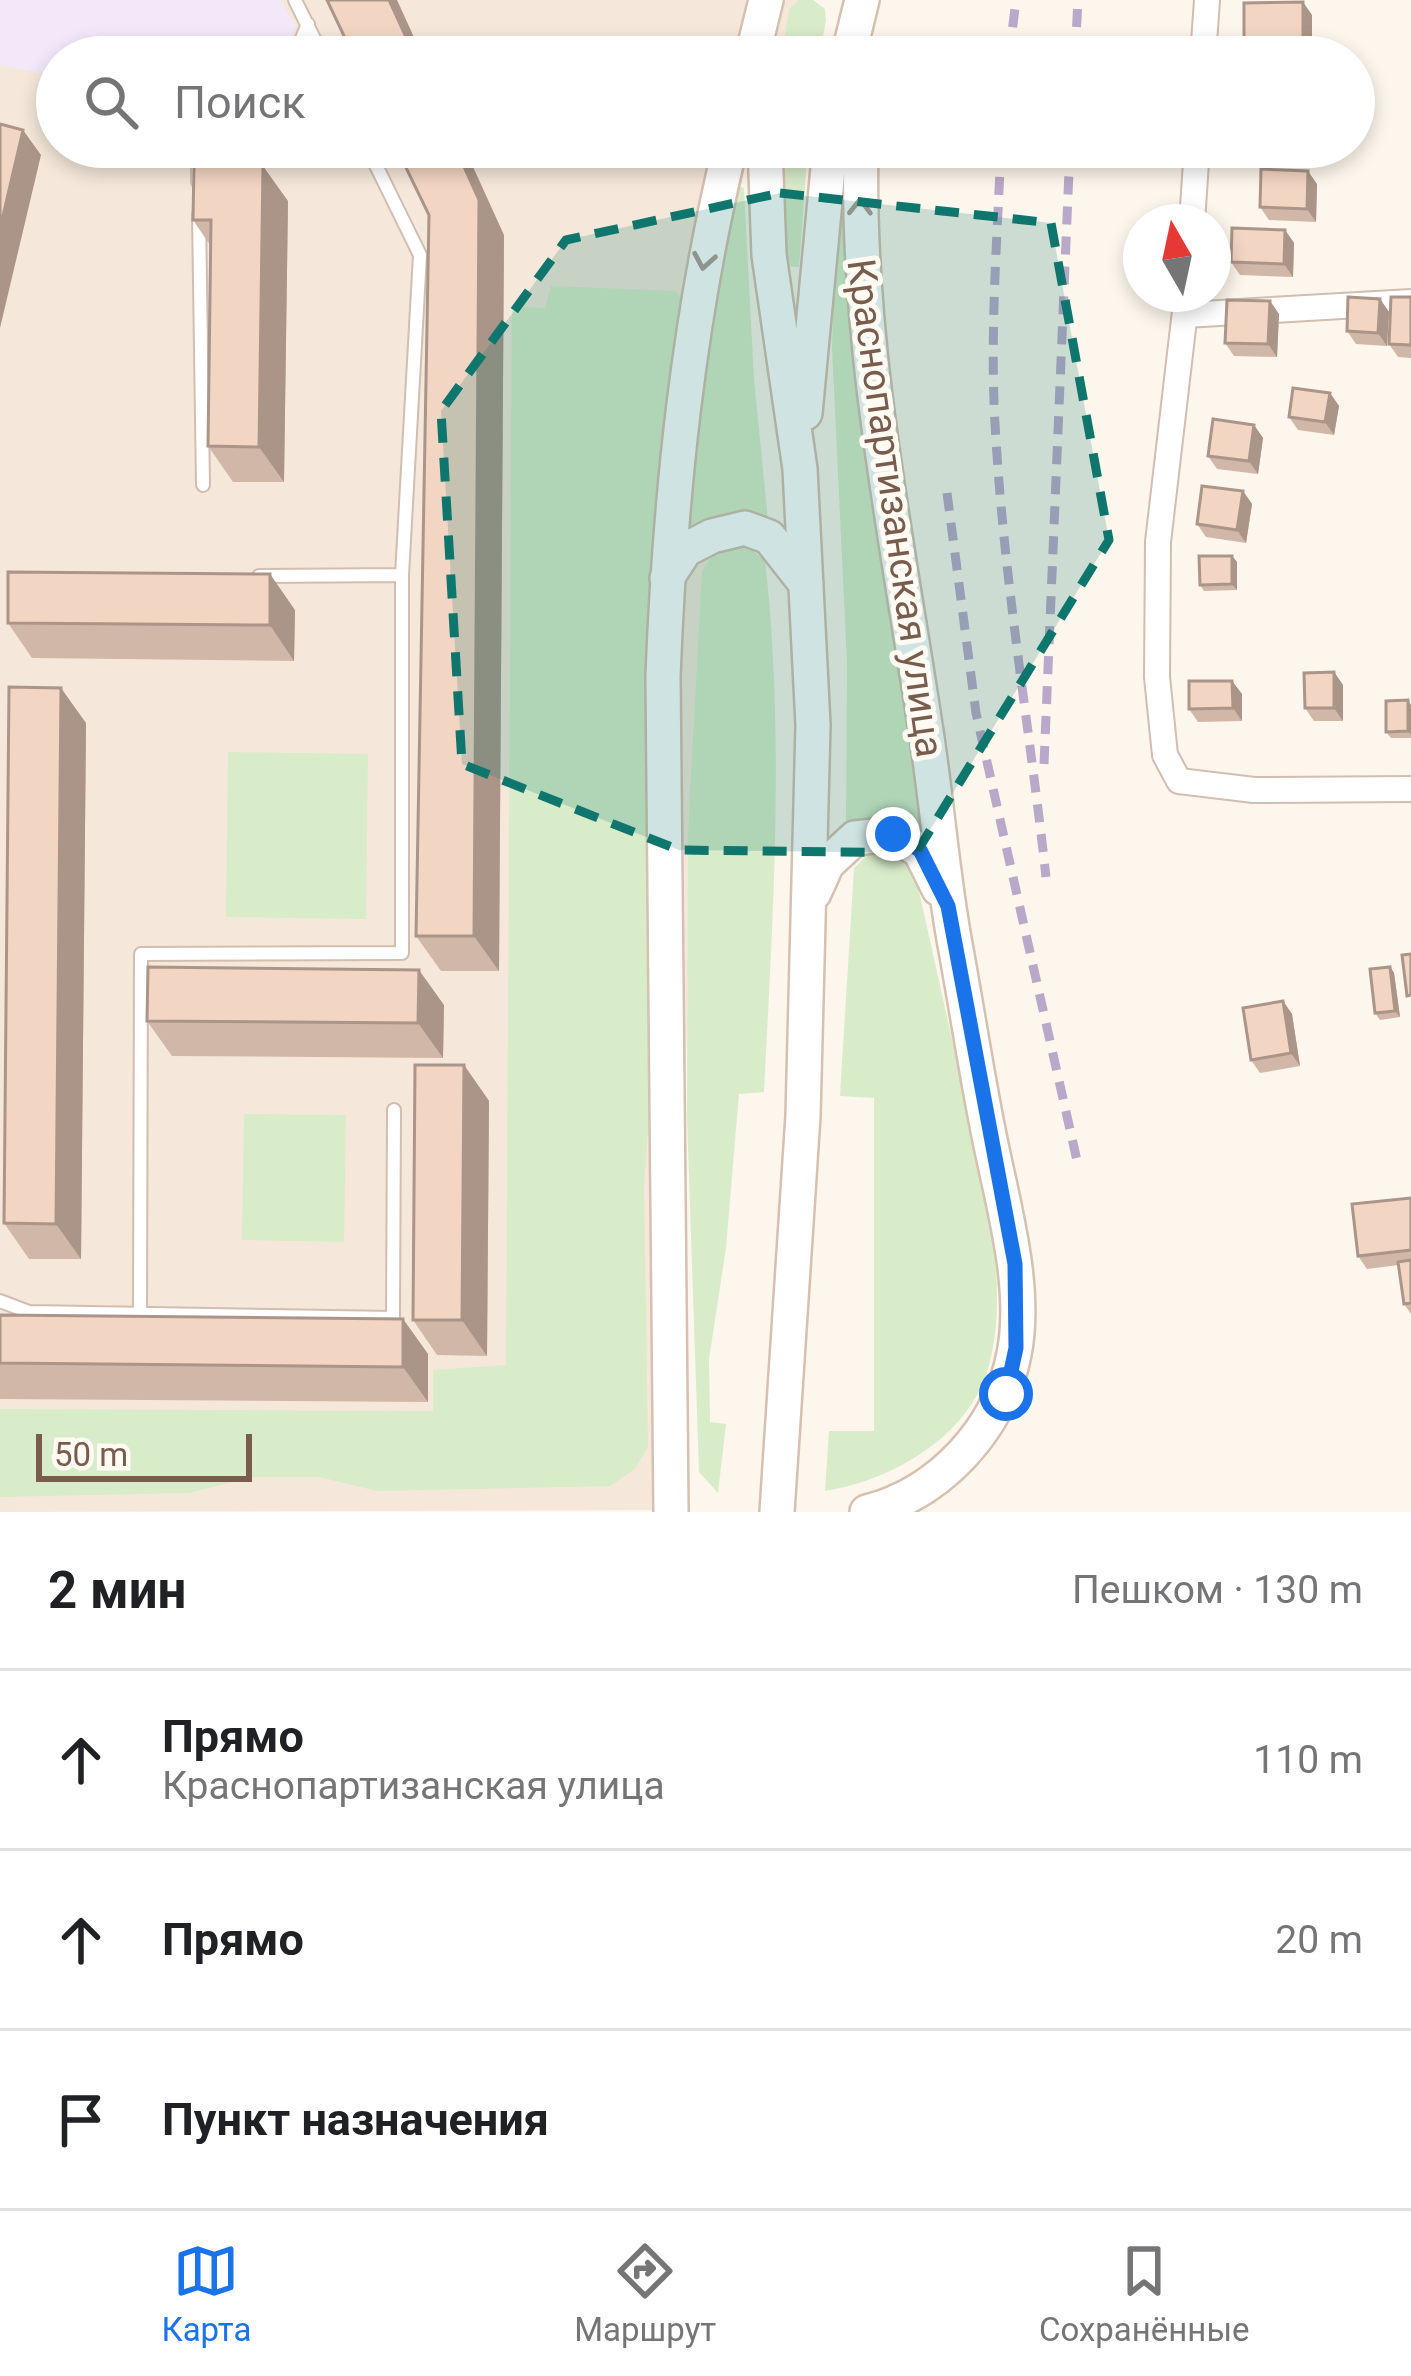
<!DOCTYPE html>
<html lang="ru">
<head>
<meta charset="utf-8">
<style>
	body { margin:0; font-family:Roboto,sans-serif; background:#f2f2f2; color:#202124 }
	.compass { position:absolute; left:1123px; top:204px; width:108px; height:108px; border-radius:50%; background:#fff; box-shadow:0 6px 18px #0003; rotate:351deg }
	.scale { position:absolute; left:36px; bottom:30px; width:216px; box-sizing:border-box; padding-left:12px; border:6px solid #7a5c4d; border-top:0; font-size:33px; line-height:42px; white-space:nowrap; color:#7a5c4d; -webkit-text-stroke:9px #fffaf3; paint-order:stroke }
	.stop { position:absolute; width:36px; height:36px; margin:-27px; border:9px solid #1a73e8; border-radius:50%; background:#fff }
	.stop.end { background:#1a73e8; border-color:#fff; box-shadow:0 3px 12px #0008 }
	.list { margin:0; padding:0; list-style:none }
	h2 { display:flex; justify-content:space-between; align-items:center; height:156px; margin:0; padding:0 48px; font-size:51px }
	h2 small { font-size:39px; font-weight:400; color:#757577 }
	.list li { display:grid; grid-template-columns:78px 1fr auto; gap:36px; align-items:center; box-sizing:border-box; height:180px; padding:0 48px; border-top:3px solid #e0e0e0 }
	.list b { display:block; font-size:45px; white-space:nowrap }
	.list p { margin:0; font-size:39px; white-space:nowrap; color:#757577 }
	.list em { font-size:39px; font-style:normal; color:#757577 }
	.icon { flex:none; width:66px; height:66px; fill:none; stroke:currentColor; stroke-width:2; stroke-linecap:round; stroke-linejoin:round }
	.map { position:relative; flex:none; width:1411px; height:1512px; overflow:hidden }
	.search { position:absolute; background:#fff; box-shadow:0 6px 18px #0003; left:36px; right:36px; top:36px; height:132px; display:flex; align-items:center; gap:30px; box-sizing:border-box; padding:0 42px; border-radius:66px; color:#757577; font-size:45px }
	.sheet { height:696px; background:#fff }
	nav { display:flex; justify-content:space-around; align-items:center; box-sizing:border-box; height:168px; border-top:3px solid #e0e0e0; background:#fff; font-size:33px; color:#757577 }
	nav a { display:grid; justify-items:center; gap:6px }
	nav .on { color:#1a73e8 }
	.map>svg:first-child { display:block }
	.residential { fill:#f5e8da }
	.education { fill:#f3e8fa }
	.green { fill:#d8ecc9 }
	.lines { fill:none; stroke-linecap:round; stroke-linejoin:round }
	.service-casing { stroke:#d1beb0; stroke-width:16 }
	.minor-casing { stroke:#d1beb0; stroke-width:28 }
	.secondary-casing { stroke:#d6c0b0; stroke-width:38 }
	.service { stroke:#fff; stroke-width:12 }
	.minor { stroke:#fff; stroke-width:24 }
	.secondary { stroke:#fff; stroke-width:33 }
	.rail { stroke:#b9a8c9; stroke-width:9; stroke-dasharray:18 12; stroke-linecap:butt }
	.wall { fill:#d1b7a8 }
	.shaded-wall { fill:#aa9588 }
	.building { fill:#f3d5c3; stroke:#aa9588; stroke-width:3 }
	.oneway { stroke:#af9d94 }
	.route { stroke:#1a73e8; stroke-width:15 }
	.marked { fill:#0f766e; fill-opacity:0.2; stroke:#0f766e; stroke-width:9; stroke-dasharray:24 15; stroke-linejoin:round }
	.labels { text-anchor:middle; stroke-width:10; stroke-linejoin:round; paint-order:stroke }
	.street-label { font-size:39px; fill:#7a5c4d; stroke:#fffaf3 }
</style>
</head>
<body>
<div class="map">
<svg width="1411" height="1512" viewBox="0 0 1411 1512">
	<rect width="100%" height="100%" fill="#fdf6ec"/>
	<path class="residential" d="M0,0h810l-25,57h-728v90h689l-7,14 -80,1349 -659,2z"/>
	<path class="education" d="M0,0h280l16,26 -14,31h-225v19l-57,-11z"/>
	<path class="green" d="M799,0h14l12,9 1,12 -7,36h-37l7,-48z
		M779,147h29l-9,120 -16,-1z
		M737,186l7,2 10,191 14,141c-40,-7 -49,-2 -83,14l26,-233z
		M846,215l80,619c-44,-15 -27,-24 -79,-9l-1,-5 1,-156 -15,-316 4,-124z
		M551,286l124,5 7,8 2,12 -27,701 -13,174 4,260 -13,23 -25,17 -233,5 -58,-14h-65l-65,16 -189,4v-88l433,2v-41l73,-5 6,-1058 33,1z
		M745,545l20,15c20,175 8,356 -1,532l-25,2 -13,154 -17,111 1,63 16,2 -8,69 -19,-21 -12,-355 1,-284 14,-261c10,-20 20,-26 43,-27z
		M228,752l140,2 -2,165 -140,-2z
		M887,849l22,10 6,14c14,63 28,126 42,189 20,89 61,231 27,318 -25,63 -97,101 -159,111l4,-60h45v-333l-34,-2 14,-228 18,-18z
		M244,1114l102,1 -2,127 -102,-2z"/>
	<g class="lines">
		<defs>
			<path id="service" d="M295,0l28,57
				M294,57l14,-33
				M198,147v35
				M199,214l4,271
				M259,576l143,-1 18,-320 -53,-108
				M0,1301l29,11 364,6 1,-208
				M140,1314l1,-360 261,-1v-378"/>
			<path id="minor" d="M1203,57l4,-57
				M1192,222l5,-75
				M1187,294l-29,248 -1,135 8,78 14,26 75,9 157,-1
				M1185,315l226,-13"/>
			<path id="secondary" d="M752,57l14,-57
				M848,57l14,-57
				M765,147l4,108 31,214 13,256 -10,391 -26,396
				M861,147c-5,195 35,386 64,578 12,75 17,151 31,225 11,60 20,120 32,180 13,68 40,155 26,224 -14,74 -73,139 -147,158
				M805,413l25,-266
				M667,578l18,-28 27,-14 33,-8 24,9 37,47
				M814,893l13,-29 28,-26 38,-4 27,17 19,38
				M671,1512l-8,-836c7,-179 25,-355 67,-529"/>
		</defs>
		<use href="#service" class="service-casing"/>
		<use href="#minor" class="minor-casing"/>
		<use href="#secondary" class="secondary-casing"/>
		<use href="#service" class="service"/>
		<use href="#minor" class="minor"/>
		<use href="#secondary" class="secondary"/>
		<path class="rail" d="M1009,57l7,-57
			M1075,57l3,-57
			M1001,147c-4,97 -12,196 -5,293 9,147 34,291 50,437
			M947,493l29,220 102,452
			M1044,764l26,-617"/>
	</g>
	<path class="wall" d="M1312,15v42l-68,-1z
		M1277,147h64l2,11 -56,8 -9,-13z
		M1317,184l-1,38 -47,-2 -9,-13z
		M288,201l-4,281h-51l-25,-36 2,-201 -17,-25z
		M429,215l75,20 -5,736h-58l-25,-35z
		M1285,230l9,13 -1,34 -53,-2 -9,-13z
		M1411,297v61l-13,-1 -9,-13z
		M1380,299l9,13 -2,34 -31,-2 -9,-13z
		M1270,301l9,13 -2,43 -43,-1 -9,-13z
		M1330,393l9,13 -5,29 -36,-5 -9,-13z
		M1254,425l9,13 -5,36 -41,-5 -9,-13z
		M1243,491l9,13 -6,39 -40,-6 -9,-13z
		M1232,556l5,6v28l-33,1 -4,-6z
		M295,610l-1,51 -262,-3 -24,-35z
		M1334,672l9,13v36h-29l-9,-13z
		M1232,681l10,13v27l-44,1 -9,-13z
		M1411,705v33h-20l-5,-6z
		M86,723l-5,536h-52l-25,-36z
		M1390,967l4,6 6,44 -20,3 -5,-7z
		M1283,1001l9,13 8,52 -40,7 -9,-13z
		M444,1005l-1,53 -271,-2 -25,-35z
		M464,1065l25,36 -2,255 -50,-1 -24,-35z
		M1411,1198v116l-7,-10 -5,-39 -32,4 -9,-13z
		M0,1315l403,4 25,35v48l-428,-3z"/>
	<path class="shaded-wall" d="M389,0h8l26,57h-8z
		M1303,2l9,13v42h-7l-2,-2z
		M23,130l18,25 -41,173v-99z
		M455,147h9l40,88 -5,736 -25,-35z
		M263,166l25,35 -4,281 -25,-35z
		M1308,171l9,13 -1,38 -9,-13z
		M1285,230l9,13 -1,34 -9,-13z
		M1380,299l9,13 -2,34 -9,-13z
		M1270,301l9,13 -2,43 -9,-13z
		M1330,393l9,13 -5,29 -9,-13z
		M1254,425l9,13 -5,36 -9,-13z
		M1243,491l9,13 -6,39 -9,-13z
		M1232,556l5,6v28l-5,-6z
		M270,574l25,36 -1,51 -24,-36z
		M1334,672l9,13v36l-9,-13z
		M1232,681l10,13v27l-9,-13z
		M61,688l25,35 -5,536 -25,-35z
		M1408,700l3,5v30l-3,-4z
		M1390,967l4,6 6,44 -5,-6z
		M419,970l25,35 -1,53 -25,-35z
		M1283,1001l9,13 8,52 -9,-13z
		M464,1065l25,36 -2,255 -25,-36z
		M403,1319l25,35v48l-25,-35z"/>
	<path class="building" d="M327,0h62l26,57h-61z
		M1303,2v53l-59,1v-53z
		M0,124l23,6 -23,99z
		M396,147h59l24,53 -5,736h-58l13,-721z
		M1277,147h43l-42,6z
		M194,165l69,1 -4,281 -51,-1 3,-226h-18z
		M1261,169l47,2 -1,38 -47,-2z
		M1232,228l53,2 -1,34 -53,-2z
		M1348,297l32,2 -2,34 -31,-2z
		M1391,297h20v48l-22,-1z
		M1227,300l43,1 -2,43 -43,-1z
		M1293,388l37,5 -5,29 -36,-5z
		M1213,419l41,6 -5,36 -41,-5z
		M1202,486l41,5 -6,39 -40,-6z
		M1199,556h33v28l-32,1z
		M8,572l262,2v51l-262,-2z
		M1334,672v36h-29l-1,-35z
		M1189,681h43l1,27 -44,1z
		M9,687l52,1 -5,536 -52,-1z
		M1408,700v31l-22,1v-31z
		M1411,954v41l-4,1 -5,-41z
		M148,967l271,3 -1,53 -271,-2z
		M1390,967l5,44 -20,2 -5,-44z
		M1283,1001l8,52 -40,7 -8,-52z
		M415,1065h49l-2,255h-49z
		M1411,1198v52l-53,6 -6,-52z
		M1411,1260v43l-7,1 -6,-42z
		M0,1315l403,4v48l-403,-4z"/>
	<defs><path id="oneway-chevron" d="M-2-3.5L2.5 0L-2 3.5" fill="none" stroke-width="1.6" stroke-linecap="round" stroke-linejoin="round" transform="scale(3)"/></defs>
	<g class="oneway">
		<use href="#oneway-chevron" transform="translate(860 207) rotate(-89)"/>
		<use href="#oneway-chevron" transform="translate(704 261) rotate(100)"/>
	</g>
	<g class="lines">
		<path class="route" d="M893,834l27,16 28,56 67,358 1,84 -10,46"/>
	</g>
	<path class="marked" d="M780,193l271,30 58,317 -193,313 -237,-3 -217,-86 -21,-353 125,-171z"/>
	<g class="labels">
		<g class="street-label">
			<text transform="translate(896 508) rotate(82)" y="14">Краснопартизанская улица</text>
		</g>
	</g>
</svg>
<svg class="compass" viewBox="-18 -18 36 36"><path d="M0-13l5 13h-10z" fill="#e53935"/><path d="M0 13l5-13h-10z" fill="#757577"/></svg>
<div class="scale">50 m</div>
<div class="stop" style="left:1006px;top:1394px"></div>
<div class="stop end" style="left:893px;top:834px"></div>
<div class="search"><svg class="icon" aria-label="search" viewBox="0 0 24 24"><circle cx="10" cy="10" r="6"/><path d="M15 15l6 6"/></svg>Поиск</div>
</div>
<section class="sheet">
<h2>2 мин<small>Пешком · 130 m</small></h2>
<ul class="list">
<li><svg class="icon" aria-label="ahead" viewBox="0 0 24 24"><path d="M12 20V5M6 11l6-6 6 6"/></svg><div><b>Прямо</b><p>Краснопартизанская улица</p></div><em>110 m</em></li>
<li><svg class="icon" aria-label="ahead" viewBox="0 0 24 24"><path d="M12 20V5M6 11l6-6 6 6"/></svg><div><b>Прямо</b></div><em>20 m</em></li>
<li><svg class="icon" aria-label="arrive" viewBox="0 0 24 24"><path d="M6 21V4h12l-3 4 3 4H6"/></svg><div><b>Пункт назначения</b></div></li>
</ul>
</section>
<nav>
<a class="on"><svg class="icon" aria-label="map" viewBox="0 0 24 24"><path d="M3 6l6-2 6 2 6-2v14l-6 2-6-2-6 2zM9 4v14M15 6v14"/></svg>Карта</a>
<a><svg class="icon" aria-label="directions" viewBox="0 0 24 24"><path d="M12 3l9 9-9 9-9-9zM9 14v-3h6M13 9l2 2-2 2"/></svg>Маршрут</a>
<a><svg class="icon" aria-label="saved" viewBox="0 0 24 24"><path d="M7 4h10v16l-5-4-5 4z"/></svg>Сохранённые</a>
</nav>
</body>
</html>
